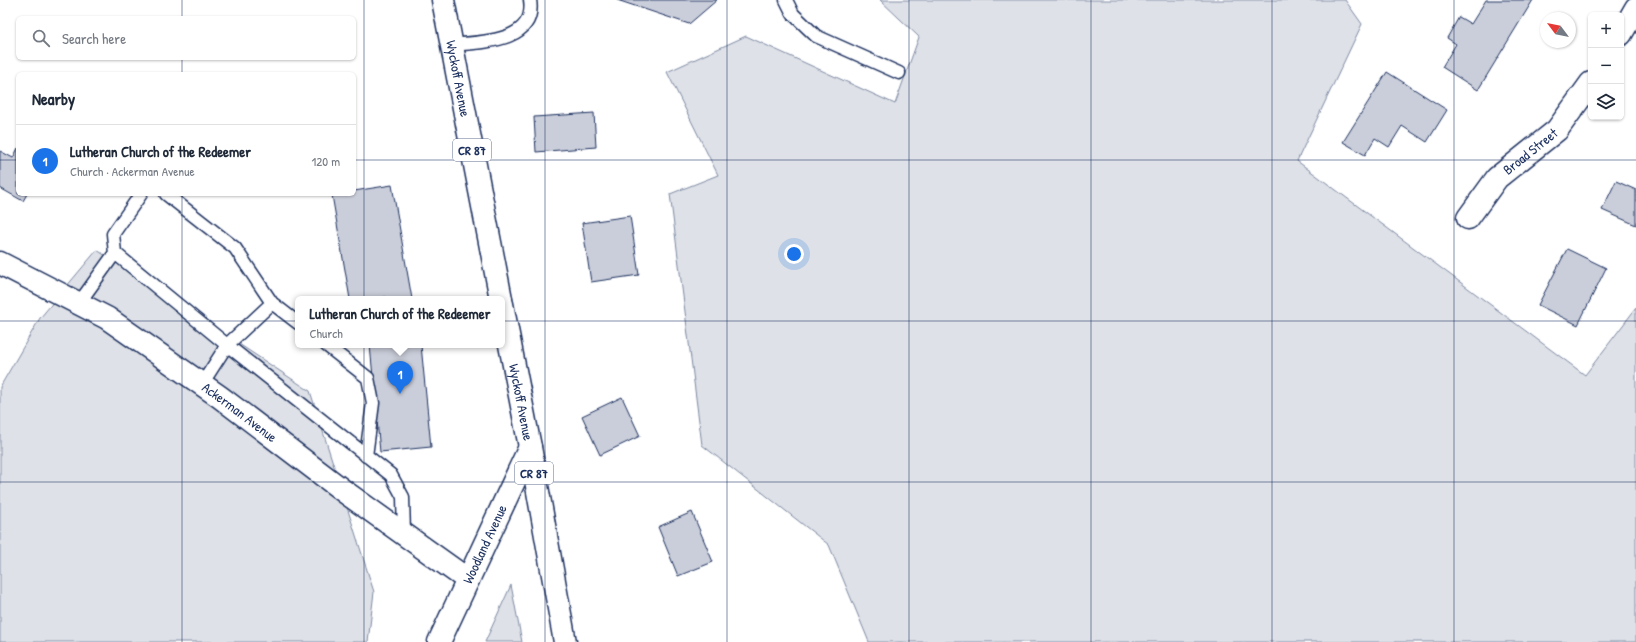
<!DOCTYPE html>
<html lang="en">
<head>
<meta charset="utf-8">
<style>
	body { margin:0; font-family:"Patrick Hand",sans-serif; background:#f2f2f3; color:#1f2937 }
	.controls { position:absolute; right:12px; top:12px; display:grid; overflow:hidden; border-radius:6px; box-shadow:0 1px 3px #0004 }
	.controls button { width:36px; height:36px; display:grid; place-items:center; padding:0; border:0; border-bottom:1px solid #e0e1e3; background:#fff; color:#1f2937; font:20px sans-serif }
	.compass { position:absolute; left:1540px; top:12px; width:36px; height:36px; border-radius:50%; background:#fff; box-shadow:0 1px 3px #0004; rotate:302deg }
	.you { position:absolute; left:794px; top:254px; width:14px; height:14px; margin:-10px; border:3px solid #fff; border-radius:50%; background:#1a73e8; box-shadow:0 0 0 6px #1a73e833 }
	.badge { display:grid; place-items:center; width:26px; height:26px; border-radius:50%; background:#1a73e8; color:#fff; font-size:13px; font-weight:700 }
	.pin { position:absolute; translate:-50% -33px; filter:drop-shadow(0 1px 2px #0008) }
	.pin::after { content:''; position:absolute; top:21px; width:14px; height:12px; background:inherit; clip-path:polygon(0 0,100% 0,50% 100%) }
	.popup { position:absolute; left:295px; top:296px; width:210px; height:52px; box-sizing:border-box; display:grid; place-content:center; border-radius:6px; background:#fff; filter:drop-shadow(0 1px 3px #0005); font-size:13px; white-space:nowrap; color:#747a83 }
	.popup b { font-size:15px; color:#1f2937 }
	.popup::after { content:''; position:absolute; left:50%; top:100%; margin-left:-8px; border:8px solid transparent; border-top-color:#fff }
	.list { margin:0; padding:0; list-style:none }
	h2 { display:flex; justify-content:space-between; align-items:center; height:52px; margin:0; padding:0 16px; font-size:17px }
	h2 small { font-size:13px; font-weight:400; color:#747a83 }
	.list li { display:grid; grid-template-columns:26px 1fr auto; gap:12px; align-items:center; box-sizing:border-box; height:72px; padding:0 16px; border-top:1px solid #e0e1e3 }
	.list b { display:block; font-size:15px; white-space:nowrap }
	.list p { margin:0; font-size:13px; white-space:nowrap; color:#747a83 }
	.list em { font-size:13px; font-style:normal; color:#747a83 }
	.icon { flex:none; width:22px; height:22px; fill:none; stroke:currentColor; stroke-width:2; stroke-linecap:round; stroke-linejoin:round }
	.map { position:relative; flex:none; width:1636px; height:642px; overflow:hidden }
	.search { position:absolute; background:#fff; box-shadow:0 1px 3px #0004; left:16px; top:16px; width:340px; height:44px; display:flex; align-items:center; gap:10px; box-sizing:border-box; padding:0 14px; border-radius:6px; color:#747a83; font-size:15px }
	.panel { position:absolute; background:#fff; box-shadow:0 1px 3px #0004; left:16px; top:72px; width:340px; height:124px; border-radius:6px }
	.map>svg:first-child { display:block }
	.green { fill:#dee1e7; stroke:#7c88a2 }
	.building { fill:#caceda; stroke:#1b2f5e }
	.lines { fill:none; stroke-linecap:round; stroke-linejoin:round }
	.lane-casing { stroke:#1b2f5e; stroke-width:15 }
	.street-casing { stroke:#1b2f5e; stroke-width:25 }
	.primary-casing { stroke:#1b2f5e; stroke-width:25 }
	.lane { stroke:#fff; stroke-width:12 }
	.street { stroke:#fff; stroke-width:22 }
	.primary { stroke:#fff; stroke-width:22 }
	.grid { fill:none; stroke:#1b2f5e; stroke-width:1; stroke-opacity:0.55 }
	.labels { text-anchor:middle; stroke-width:3; stroke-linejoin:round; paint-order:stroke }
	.shield { fill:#fff; stroke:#5f6d8e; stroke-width:1 }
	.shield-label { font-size:13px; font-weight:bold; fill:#1b2f5e }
	.street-label { font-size:14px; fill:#1b2f5e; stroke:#fff }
</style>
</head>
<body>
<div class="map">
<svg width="1636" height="642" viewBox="0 0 1636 642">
	<rect width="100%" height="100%" fill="#fff"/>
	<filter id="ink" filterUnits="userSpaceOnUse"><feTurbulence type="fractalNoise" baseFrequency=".025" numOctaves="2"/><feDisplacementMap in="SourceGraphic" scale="8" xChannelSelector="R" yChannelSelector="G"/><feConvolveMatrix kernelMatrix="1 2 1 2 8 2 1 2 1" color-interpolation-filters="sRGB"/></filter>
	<g filter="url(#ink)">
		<path class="green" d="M880,0h465l17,24 -65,137 288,214 51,-67v334h-767l-40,-97 -127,-100 -32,-251 48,-19 -51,-103 79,-36 149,68 24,-67z
			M97,250l213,141 64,201 -6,50h-368v-255l40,-69z
			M511,585l11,57h-37z"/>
		<path class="building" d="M617,0h100l-28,24z
			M1486,0h47l-55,90 -36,-23 14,-23 -9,-6 12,-21 12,7z
			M1387,72l60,38 -20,32 -25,-16 -13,21 -14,-9 -10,17 -22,-13z
			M594,113l2,34 -60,5 -2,-35z
			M18,148v46h9l-4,7 -23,-13v-37l13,7z
			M1616,181l20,9v35l-34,-15z
			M392,185l20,114h-25l-1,-2 -12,2h-24l-18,-104 22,-1v-3z
			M630,216l9,59 -48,7 -9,-59z
			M1567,249l39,19 -28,57 -40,-20z
			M370,345h51l10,102 -51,5z
			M622,397l18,39 -40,19 -18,-39z
			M692,512l21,50 -35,14 -20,-49z"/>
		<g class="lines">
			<defs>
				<path id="lane" d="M786,0l7,14 23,22 83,37
					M451,45c29,-3 86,-2 79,-45
					M166,194l69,54 37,55 26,20
					M115,253l-2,-19 28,-40
					M79,303l36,-50 112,92 45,-42
					M326,345l42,33 5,25 -7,53
					M202,384l25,-39 164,130 12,22 1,37"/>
				<g id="street">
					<path d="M1621,34l15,-26"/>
					<path id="s1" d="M1468,218l29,-40 60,-48 34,-47"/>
					<path id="s2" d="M0,263l107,55 113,79 125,95 123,88"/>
					<path id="s3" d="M439,642l91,-195"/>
				</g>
				<g id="primary">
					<path id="s4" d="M443,0l58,299"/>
					<path id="s5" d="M502,304l28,143 35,195"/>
				</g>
			</defs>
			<use href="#lane" class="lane-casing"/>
			<use href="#street" class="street-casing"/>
			<use href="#primary" class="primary-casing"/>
			<use href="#lane" class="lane"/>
			<use href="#street" class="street"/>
			<use href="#primary" class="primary"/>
		</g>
	</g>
	<path class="grid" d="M182,0v18M364,0v642M545,0v642M727,0v642M909,0v642M1091,0v642M1272,0v642M1454,0v642M182,58v16M0,160h18M354,160h1282M182,194v448M0,321h1636M0,482h1636"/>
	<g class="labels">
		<g class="shield">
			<rect x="453" y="139" width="38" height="22" rx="3"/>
			<rect x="515" y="462" width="38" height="22" rx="3"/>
		</g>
		<g class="shield-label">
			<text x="472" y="155">CR 87</text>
			<text x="534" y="478">CR 87</text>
		</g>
		<g class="street-label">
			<text dy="5" stroke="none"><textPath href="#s4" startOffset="80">Wyckoff Avenue</textPath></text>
			<text dy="5" stroke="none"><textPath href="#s1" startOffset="92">Broad Street</textPath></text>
			<text dy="5" stroke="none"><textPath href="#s5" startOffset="100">Wyckoff Avenue</textPath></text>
			<text dy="5" stroke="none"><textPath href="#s2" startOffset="283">Ackerman Avenue</textPath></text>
			<text dy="5" stroke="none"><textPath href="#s3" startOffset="108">Woodland Avenue</textPath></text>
		</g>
	</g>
</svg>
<div class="controls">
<button>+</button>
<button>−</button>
<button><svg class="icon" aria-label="layers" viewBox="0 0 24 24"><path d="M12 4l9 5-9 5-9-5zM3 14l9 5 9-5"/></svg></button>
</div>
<svg class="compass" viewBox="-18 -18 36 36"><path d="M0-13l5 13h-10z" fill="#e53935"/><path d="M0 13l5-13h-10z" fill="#747a83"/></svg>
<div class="you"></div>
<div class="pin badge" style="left:400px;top:394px">1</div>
<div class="popup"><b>Lutheran Church of the Redeemer</b>Church</div>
<div class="search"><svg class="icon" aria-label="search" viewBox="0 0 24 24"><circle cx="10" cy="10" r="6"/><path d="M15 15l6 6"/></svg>Search here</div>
<section class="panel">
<h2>Nearby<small></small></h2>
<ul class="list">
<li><span class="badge">1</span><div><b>Lutheran Church of the Redeemer</b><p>Church · Ackerman Avenue</p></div><em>120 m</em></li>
</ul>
</section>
</div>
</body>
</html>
